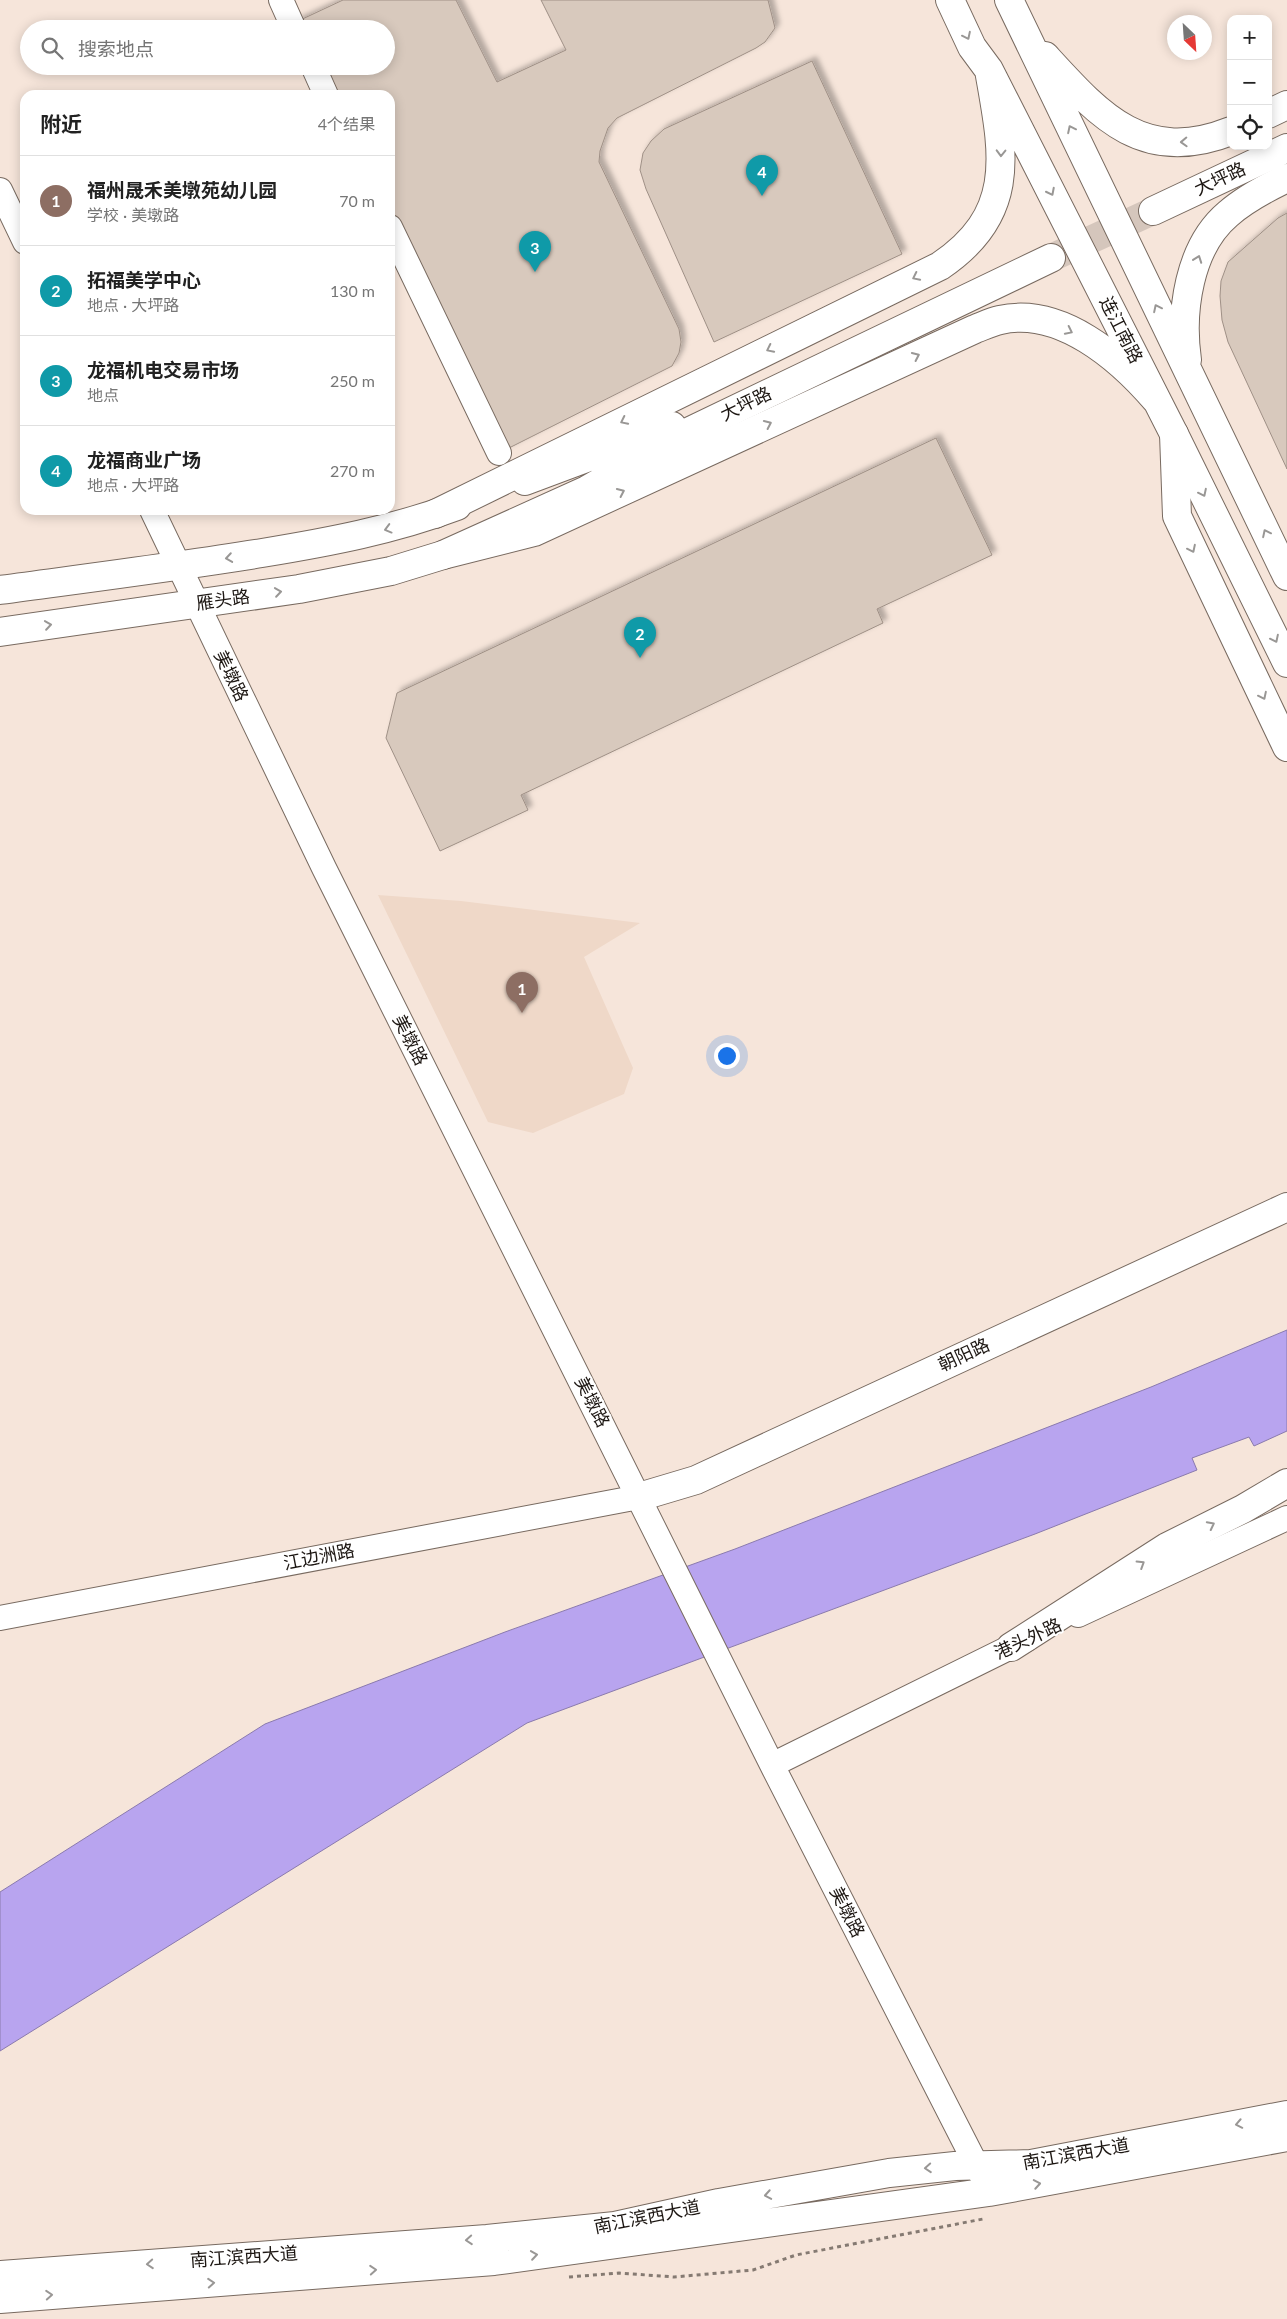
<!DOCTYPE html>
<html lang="zh">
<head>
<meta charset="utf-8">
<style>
	body { margin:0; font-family:Lato,"Noto Sans SC",sans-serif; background:#f2f2f2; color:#222 }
	.controls { position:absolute; right:15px; top:15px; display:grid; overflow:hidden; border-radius:10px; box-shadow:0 2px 12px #0003 }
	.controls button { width:45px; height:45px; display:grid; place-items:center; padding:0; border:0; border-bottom:1px solid #e0e0e0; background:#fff; color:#222; font:25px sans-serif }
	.compass { position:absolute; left:1167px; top:15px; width:45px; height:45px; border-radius:50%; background:#fff; box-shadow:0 2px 12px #0003; rotate:155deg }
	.you { position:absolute; left:726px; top:1055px; width:18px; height:18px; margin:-12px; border:4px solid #fff; border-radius:50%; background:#1a73e8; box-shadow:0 0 0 8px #1a73e833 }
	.badge { display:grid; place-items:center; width:32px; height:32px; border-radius:50%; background:#7c3aed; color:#fff; font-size:16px; font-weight:700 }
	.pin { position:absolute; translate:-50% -41px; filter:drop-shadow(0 1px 2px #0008) }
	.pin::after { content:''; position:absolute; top:26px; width:18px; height:15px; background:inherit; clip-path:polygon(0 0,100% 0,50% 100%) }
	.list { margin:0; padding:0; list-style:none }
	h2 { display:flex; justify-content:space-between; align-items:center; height:65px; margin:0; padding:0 20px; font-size:21px }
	h2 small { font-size:16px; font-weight:400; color:#767676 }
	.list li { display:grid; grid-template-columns:32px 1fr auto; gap:15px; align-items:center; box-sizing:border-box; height:90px; padding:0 20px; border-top:1px solid #e0e0e0 }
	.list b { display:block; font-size:19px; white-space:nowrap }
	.list p { margin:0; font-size:16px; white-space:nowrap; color:#767676 }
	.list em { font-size:16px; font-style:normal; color:#767676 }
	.icon { flex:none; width:28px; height:28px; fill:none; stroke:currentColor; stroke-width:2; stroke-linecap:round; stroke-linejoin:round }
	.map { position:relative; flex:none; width:1287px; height:2319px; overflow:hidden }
	.search { position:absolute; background:#fff; box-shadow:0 2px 12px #0003; left:20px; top:20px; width:375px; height:55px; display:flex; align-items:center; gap:12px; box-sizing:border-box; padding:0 18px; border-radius:28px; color:#767676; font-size:19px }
	.panel { position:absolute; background:#fff; box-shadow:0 2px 12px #0003; left:20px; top:90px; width:375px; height:425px; border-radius:15px }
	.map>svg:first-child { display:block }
	.built { fill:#efd8c8 }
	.water { fill:#b8a4ef; stroke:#8a7aad }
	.building { fill:#d8c9bd; stroke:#9f9086; filter:url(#shadow) }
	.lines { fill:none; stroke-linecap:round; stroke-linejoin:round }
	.major-tunnel { stroke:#d5c6bc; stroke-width:28; stroke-dasharray:28 14; stroke-linecap:butt }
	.minor-casing { stroke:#786a60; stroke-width:26 }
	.major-casing { stroke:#786a60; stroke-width:30 }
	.highway-casing { stroke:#786a60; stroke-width:30 }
	.path { stroke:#857a72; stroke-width:3; stroke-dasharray:4 4; stroke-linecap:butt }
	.minor { stroke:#fff; stroke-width:24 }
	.major { stroke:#fff; stroke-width:28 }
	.highway { stroke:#fff; stroke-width:28 }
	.oneway { stroke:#999795 }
	.labels { text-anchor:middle; stroke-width:4; stroke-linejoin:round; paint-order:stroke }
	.street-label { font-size:18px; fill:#1d1713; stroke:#fff }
</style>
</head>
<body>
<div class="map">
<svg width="1287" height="2319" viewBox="0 0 1287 2319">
	<defs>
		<filter id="shadow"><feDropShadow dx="4.5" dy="-4.5" stdDeviation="2.5" flood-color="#0004"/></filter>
	</defs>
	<rect width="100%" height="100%" fill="#f6e5da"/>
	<path class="built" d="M378,895l83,6 179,22 -56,34 49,111 -9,26 -91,39 -45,-11z"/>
	<path class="water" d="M1287,1330v101l-33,15 -5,-9 -57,21 5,12 -162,64 -508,189 -527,328v-159l265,-168 240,-92 230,-83 416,-162z"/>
	<path class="building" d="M343,0h113l41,82 69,-32 -25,-50h227l7,28 -10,14 -9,6 -139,70 -9,10 -8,23 -1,11 80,167 2,13 -2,11 -7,13 -167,84 -115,-235v-120h-58l-14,-29h68v-37h-86l-4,-7z
		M812,61l90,193 -188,88 -68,-153 -6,-19 3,-17 8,-12 13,-12z
		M1287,213v256l-59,-127 -6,-22 -2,-24 1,-15 7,-19 50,-44z
		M936,438l56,117 -115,54 6,14 -362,172 7,15 -88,41 -54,-113 11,-45z"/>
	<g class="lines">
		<path class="major-tunnel" d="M1051,258l102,-47"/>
		<defs>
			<path id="minor" d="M281,0l13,29
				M313,66l13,29
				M0,190l25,52
				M390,227l109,226
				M152,510l172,358 448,897 212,415
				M1078,1615l209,-97
				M0,1618l639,-121
				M772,1765l255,-126"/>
			<path id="major" d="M1153,211l134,-63
				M1174,434l3,82 110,231
				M525,481l147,-55
				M0,590c88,-12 175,-23 262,-37 67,-11 131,-23 195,-47
				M0,632l299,-43 92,-18 52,-16 144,-65 101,-58 363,-174
				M639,1497l57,-17 591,-273
				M0,2275l487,-36 128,-13 104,-23 170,-30 66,-7 76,-2 256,-49
				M0,2299l494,-38 495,-69 298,-55"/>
			<path id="highway" d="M950,0l22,47 17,23 185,364 113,229
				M1009,0l278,576
				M1045,56c54,59 98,110 186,75
				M1268,114l19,-9
				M1187,360c-7,-49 2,-113 41,-146 17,-15 38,-26 59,-36
				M435,514l505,-248c79,-53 63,-115 49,-196
				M443,555l91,-23 441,-203c8,-3 16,-7 25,-9 60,-14 120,38 156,80
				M1011,1647l156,-100 76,-38 44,-26"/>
		</defs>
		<use href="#minor" class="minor-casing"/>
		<use href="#major" class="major-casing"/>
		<use href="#highway" class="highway-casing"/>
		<path class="path" d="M569,2277l50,-4 55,4 79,-7 43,-15 187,-36"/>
		<use href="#minor" class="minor"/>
		<use href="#major" class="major"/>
		<use href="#highway" class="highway"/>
	</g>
	<defs><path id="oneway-chevron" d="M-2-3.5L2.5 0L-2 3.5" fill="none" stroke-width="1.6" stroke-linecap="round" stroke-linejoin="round" transform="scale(1.25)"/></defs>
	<g class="oneway">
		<use href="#oneway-chevron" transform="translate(967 36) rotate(64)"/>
		<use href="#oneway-chevron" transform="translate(1071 129) rotate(-116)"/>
		<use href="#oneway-chevron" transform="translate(1184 142) rotate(178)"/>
		<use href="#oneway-chevron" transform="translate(1001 153) rotate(91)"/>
		<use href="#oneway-chevron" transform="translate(1051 192) rotate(63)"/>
		<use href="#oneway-chevron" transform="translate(1198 259) rotate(-70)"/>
		<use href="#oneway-chevron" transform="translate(916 277) rotate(154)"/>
		<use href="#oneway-chevron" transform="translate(1157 308) rotate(-116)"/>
		<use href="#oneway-chevron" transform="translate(1069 331) rotate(26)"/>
		<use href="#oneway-chevron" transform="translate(770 349) rotate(154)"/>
		<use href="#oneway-chevron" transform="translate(916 356) rotate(-25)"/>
		<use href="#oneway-chevron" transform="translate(624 421) rotate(154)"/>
		<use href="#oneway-chevron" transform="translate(768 424) rotate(-25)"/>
		<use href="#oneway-chevron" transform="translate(621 492) rotate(-25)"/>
		<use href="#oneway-chevron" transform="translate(1203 493) rotate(64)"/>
		<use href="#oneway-chevron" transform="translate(388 529) rotate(165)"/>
		<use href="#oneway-chevron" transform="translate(1266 533) rotate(-116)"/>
		<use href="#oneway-chevron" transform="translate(1192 549) rotate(64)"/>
		<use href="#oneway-chevron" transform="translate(229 558) rotate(171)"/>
		<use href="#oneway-chevron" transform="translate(278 592) rotate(-8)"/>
		<use href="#oneway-chevron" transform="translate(48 625) rotate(-8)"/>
		<use href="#oneway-chevron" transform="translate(1275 639) rotate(64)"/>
		<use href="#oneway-chevron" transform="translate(1263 696) rotate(64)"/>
		<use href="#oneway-chevron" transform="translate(1211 1525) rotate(-27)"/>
		<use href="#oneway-chevron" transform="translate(1141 1564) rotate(-32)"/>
		<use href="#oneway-chevron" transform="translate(1239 2124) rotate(169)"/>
		<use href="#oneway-chevron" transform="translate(928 2168) rotate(176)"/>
		<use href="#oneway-chevron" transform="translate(1037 2184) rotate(-10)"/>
		<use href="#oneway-chevron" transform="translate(768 2195) rotate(170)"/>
		<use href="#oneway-chevron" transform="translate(469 2240) rotate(176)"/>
		<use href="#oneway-chevron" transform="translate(534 2255) rotate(-8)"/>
		<use href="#oneway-chevron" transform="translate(150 2264) rotate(176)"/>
		<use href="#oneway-chevron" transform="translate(373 2270) rotate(-4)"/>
		<use href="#oneway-chevron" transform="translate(211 2283) rotate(-4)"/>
		<use href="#oneway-chevron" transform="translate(49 2295) rotate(-4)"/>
	</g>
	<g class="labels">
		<g class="street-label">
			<text transform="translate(1220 179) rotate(-25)" y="6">大坪路</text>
			<text transform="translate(1121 330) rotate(63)" y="6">连江南路</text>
			<text transform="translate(746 404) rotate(-26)" y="6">大坪路</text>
			<text transform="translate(223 600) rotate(-8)" y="6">雁头路</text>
			<text transform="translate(231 676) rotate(64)" y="6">美墩路</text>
			<text transform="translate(410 1040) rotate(63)" y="6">美墩路</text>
			<text transform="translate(964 1355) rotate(-25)" y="6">朝阳路</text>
			<text transform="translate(592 1402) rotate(63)" y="6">美墩路</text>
			<text transform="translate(319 1557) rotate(-11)" y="6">江边洲路</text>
			<text transform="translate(1028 1639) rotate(-25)" y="6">港头外路</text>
			<text transform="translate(847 1912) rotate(63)" y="6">美墩路</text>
			<text transform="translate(1076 2154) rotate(-10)" y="6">南江滨西大道</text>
			<text transform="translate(647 2217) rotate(-11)" y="6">南江滨西大道</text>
			<text transform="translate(244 2257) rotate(-4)" y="6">南江滨西大道</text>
		</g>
	</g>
</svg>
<div class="controls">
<button>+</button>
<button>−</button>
<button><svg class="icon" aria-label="locate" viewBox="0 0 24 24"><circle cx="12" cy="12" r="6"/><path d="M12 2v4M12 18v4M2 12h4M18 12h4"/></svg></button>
</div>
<svg class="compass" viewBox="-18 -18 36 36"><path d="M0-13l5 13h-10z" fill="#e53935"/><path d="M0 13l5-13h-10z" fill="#767676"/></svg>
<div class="you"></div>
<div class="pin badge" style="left:522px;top:1013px;background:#8d6e63">1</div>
<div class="pin badge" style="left:640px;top:658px;background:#0f9aa8">2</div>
<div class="pin badge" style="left:535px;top:272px;background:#0f9aa8">3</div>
<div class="pin badge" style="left:762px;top:196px;background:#0f9aa8">4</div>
<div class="search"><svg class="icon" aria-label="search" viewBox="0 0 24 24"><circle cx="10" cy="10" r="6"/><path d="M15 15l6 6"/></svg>搜索地点</div>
<section class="panel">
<h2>附近<small>4个结果</small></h2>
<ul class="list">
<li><span class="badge" style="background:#8d6e63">1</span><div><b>福州晟禾美墩苑幼儿园</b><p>学校 · 美墩路</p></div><em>70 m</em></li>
<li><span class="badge" style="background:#0f9aa8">2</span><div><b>拓福美学中心</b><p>地点 · 大坪路</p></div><em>130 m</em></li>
<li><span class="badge" style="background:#0f9aa8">3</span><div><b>龙福机电交易市场</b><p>地点</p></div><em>250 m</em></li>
<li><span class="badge" style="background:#0f9aa8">4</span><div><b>龙福商业广场</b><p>地点 · 大坪路</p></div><em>270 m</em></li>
</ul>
</section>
</div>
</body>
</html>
